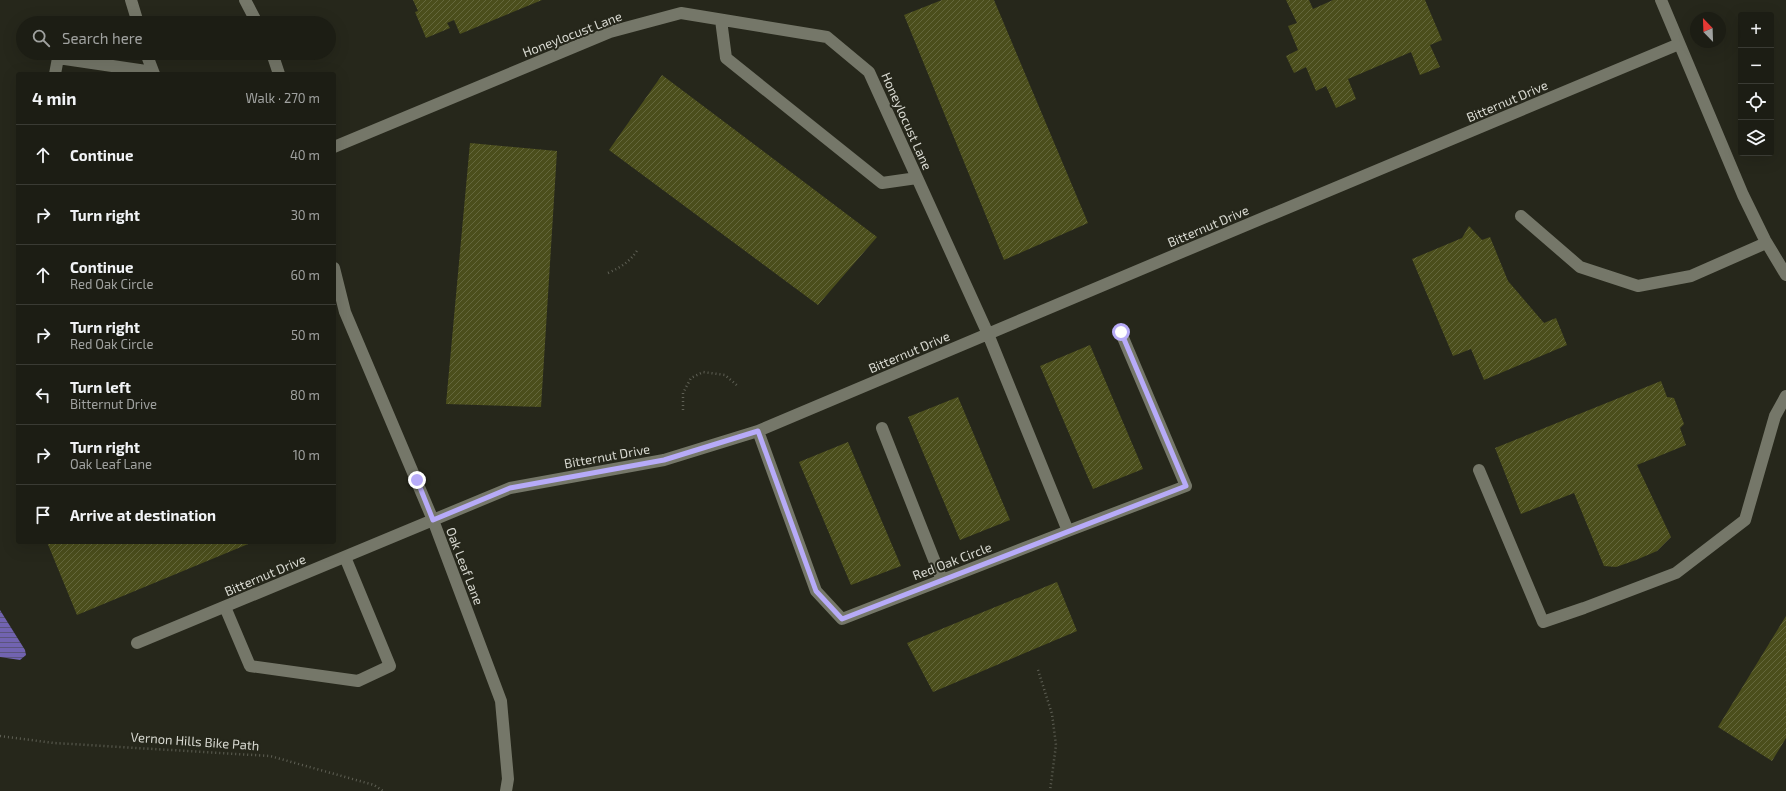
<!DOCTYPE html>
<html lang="en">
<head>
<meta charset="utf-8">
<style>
	body { margin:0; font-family:"Exo 2",sans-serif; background:#292a22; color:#f1f3f6 }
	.controls { position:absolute; right:12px; top:12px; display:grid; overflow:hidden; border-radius:4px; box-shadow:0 4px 16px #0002 }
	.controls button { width:36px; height:36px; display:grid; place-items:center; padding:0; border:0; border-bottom:1px solid #3a3b34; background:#1c1d14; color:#f1f3f6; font:20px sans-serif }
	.compass { position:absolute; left:1690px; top:12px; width:36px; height:36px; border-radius:50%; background:#1c1d14; box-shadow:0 4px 16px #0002; rotate:337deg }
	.stop { position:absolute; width:12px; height:12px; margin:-9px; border:3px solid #b7abf8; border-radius:50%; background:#fff }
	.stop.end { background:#b7abf8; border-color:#fff; box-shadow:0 1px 4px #0008 }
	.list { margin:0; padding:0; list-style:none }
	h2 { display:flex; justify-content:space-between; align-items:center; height:52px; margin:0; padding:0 16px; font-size:17px }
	h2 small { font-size:13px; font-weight:400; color:#a0a2a0 }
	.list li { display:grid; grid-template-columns:26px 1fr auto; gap:12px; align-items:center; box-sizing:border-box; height:60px; padding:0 16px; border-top:1px solid #3a3b34 }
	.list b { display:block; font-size:15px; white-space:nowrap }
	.list p { margin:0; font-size:13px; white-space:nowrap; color:#a0a2a0 }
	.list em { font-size:13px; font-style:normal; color:#a0a2a0 }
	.icon { flex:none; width:22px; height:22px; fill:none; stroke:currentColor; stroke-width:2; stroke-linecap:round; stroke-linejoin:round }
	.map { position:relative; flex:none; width:1786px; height:791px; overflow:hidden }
	.search { position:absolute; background:#1c1d14; box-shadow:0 4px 16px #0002; left:16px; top:16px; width:320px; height:44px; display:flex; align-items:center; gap:10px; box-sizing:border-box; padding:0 14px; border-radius:22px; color:#a0a2a0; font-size:15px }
	.panel { position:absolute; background:#1c1d14; box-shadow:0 4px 16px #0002; left:16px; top:72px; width:320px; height:472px; border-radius:4px }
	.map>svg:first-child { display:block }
	.water { fill:url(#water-rules) }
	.building { fill:url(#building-hatch) }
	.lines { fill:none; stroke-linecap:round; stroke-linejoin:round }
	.path { stroke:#5f6055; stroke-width:2.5; stroke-dasharray:1 3; stroke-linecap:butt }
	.minor { stroke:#757769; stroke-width:12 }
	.route { stroke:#b7abf8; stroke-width:5 }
	.labels { text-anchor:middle; stroke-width:4; stroke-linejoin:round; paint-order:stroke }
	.street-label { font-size:13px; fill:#d8d9d1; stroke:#26271b }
</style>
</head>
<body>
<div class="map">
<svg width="1786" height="791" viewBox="0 0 1786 791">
	<defs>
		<pattern id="water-rules" width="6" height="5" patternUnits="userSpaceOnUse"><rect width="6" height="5" fill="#7163b0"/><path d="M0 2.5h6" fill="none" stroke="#5b547d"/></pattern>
		<pattern id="building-hatch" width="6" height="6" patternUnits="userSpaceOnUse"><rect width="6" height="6" fill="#4b4e1c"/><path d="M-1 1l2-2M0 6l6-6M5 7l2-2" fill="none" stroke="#64673c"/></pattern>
	</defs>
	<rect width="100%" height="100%" fill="#26271b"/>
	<path class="water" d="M0,610l25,40 1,5 -6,5 -20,-3z"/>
	<path class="building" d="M413,0h129l-82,34 -6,-14 -7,3 3,5 -24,10 -11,-26 3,-1z
		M942,0h52l94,223 -84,37 -100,-245z
		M1286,0h23l4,9 20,-9h92l17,40 -12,5 10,22 -20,8 -9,-23 -63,27 8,20 -20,9 -10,-22 -10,5 -10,-24 -12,6 -8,-17 12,-6 -10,-24 9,-3z
		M662,75l215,162 -59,68 -209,-155z
		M470,143l87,8 -16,256 -95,-3z
		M1469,226l13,14 8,-3 18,44 36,42 12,-5 11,27 -83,35 -13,-31 -18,7 -41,-97 50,-21z
		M1090,345l53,124 -50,20 -53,-123z
		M1661,381l6,16 7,1 10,26 -4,4 6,17 -49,20 34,72 -14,14 -21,9 -20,7 -12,-1 -30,-73 -53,21 -26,-66z
		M958,397l52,123 -50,20 -52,-123z
		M848,442l53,124 -50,19 -52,-123z
		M47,542h206l-176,73z
		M1057,582l20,49 -144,61 -26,-49z
		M1786,616v122l-14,23 -54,-34z"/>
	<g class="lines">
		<path class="path" d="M608,273c13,-6 22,-11 30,-24
			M683,410v-17l8,-15 12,-6 22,3 14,12
			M1038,670l14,44 4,31 -6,46
			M0,736l54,7 216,13 104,29 9,6"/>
		<path class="minor" d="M131,0l7,23
			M245,0l12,23
			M1661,0l82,195 22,45 21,35
			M721,20l5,38 156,125 35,-5
			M146,53l8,21
			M272,53l7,21
			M55,74l3,-16 95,14
			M334,147l276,-115 71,-19 146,24 42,35 119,262 80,197 -226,88 -26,-28 -58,-160
			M1521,216l59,51 58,19 53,-10 75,-33
			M334,268l11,44 88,208 68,181 7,78 -2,12
			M882,428l60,152
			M1479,470l64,152 41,-14 92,-35 69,-53 30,-104 11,-20
			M1068,531l118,-45 -65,-153
			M225,607l25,59 108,15 32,-15 -45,-109
			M137,643l373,-155 154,-28 94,-29 424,-179 497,-208"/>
	</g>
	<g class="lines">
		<path class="route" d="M417,480l16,40 77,-32 154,-28 94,-29 58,160 26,28 344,-133 -65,-154"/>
	</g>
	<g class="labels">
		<g class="street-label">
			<text transform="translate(572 34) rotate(-21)" y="5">Honeylocust Lane</text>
			<text transform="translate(1507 101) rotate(-23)" y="5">Bitternut Drive</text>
			<text transform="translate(907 121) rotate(66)" y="5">Honeylocust Lane</text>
			<text transform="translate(1208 226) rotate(-23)" y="5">Bitternut Drive</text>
			<text transform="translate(909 352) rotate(-23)" y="5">Bitternut Drive</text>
			<text transform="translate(607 456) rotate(-10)" y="5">Bitternut Drive</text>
			<text transform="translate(952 561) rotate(-21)" y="5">Red Oak Circle</text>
			<text transform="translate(465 566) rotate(69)" y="5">Oak Leaf Lane</text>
			<text transform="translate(265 575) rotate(-23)" y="5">Bitternut Drive</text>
			<text transform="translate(195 741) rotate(4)" y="5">Vernon Hills Bike Path</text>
		</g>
	</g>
</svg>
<div class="controls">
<button>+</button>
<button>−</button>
<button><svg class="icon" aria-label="locate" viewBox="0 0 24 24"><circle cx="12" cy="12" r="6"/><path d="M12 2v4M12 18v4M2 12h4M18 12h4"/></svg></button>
<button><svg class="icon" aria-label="layers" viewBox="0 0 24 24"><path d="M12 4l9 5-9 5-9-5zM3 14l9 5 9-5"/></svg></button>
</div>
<svg class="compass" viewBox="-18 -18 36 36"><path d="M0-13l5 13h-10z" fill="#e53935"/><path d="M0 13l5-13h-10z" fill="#a0a2a0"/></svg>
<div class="stop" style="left:1121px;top:332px"></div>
<div class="stop end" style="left:417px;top:480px"></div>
<div class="search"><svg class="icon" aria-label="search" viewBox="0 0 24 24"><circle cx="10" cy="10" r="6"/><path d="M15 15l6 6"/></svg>Search here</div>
<section class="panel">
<h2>4 min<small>Walk · 270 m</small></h2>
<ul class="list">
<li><svg class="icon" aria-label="ahead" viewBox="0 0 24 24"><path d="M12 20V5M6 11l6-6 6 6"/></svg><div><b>Continue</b></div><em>40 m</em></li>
<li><svg class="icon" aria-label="right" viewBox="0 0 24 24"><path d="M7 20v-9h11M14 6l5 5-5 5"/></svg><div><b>Turn right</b></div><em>30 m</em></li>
<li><svg class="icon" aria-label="ahead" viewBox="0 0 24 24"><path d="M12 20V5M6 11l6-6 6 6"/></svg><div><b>Continue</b><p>Red Oak Circle</p></div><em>60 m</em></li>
<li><svg class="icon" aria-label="right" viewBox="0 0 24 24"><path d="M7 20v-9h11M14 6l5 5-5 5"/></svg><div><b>Turn right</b><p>Red Oak Circle</p></div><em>50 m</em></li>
<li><svg class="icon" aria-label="left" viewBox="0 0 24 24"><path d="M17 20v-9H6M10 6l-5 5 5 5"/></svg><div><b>Turn left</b><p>Bitternut Drive</p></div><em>80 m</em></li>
<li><svg class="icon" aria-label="right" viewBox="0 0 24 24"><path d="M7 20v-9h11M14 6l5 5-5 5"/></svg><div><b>Turn right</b><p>Oak Leaf Lane</p></div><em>10 m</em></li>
<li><svg class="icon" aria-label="arrive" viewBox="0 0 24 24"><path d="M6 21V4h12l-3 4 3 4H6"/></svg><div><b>Arrive at destination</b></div></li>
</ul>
</section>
</div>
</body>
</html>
